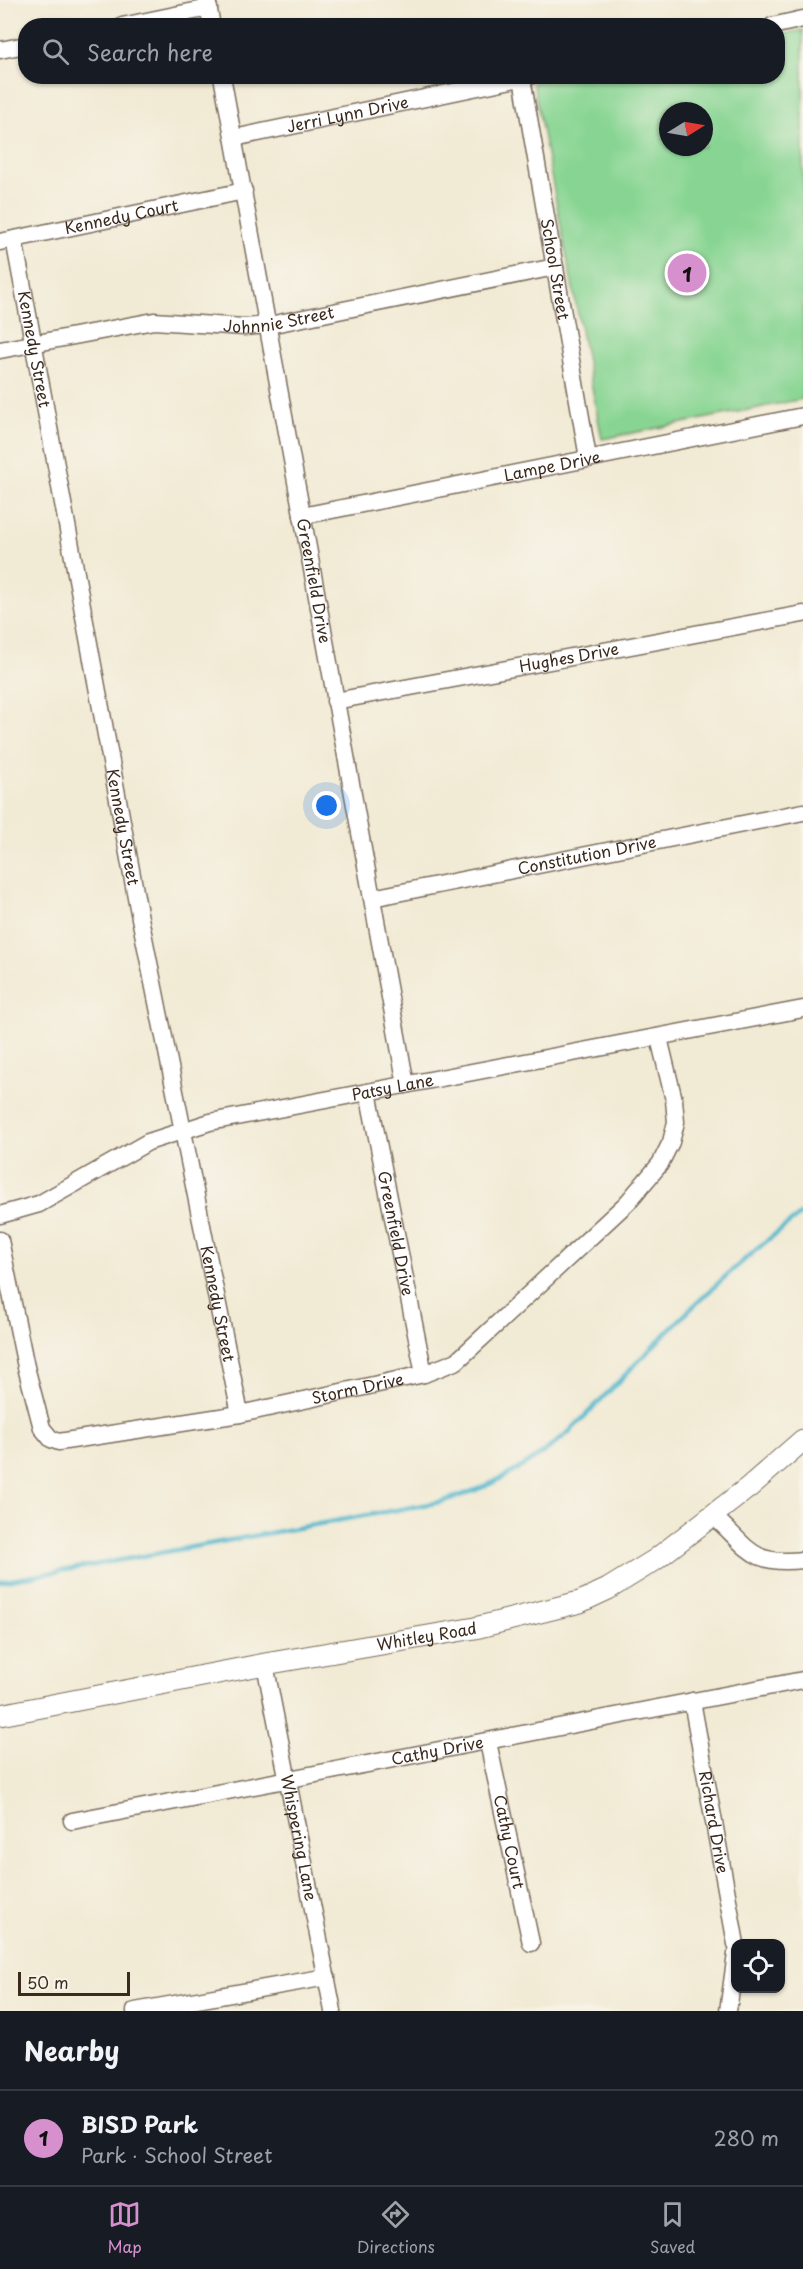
<!DOCTYPE html>
<html lang="en">
<head>
<meta charset="utf-8">
<style>
	body { margin:0; font-family:"Playpen Sans",sans-serif; background:#20242c; color:#f1f3f6 }
	.controls { position:absolute; right:18px; bottom:18px; display:grid; overflow:hidden; border-radius:12px; box-shadow:0 2px 4px #0004 }
	.controls button { width:54px; height:54px; display:grid; place-items:center; padding:0; border:0; border-bottom:2px solid #363941; background:#171b24; color:#f1f3f6; font:30px sans-serif }
	.compass { position:absolute; left:659px; top:102px; width:54px; height:54px; border-radius:50%; background:#171b24; box-shadow:0 2px 4px #0004; rotate:79deg }
	.scale { position:absolute; left:18px; bottom:15px; width:112px; box-sizing:border-box; padding-left:6px; border:3px solid #3b2a1e; border-top:0; font-size:16px; line-height:21px; white-space:nowrap; color:#3b2a1e; -webkit-text-stroke:4px #f7f3e8; paint-order:stroke }
	.you { position:absolute; left:327px; top:806px; width:21px; height:21px; margin:-15px; border:4px solid #fff; border-radius:50%; background:#1a73e8; box-shadow:0 0 0 9px #1a73e833 }
	.badge { display:grid; place-items:center; width:39px; height:39px; border-radius:50%; background:#d690ce; color:#111; font-size:20px; font-weight:700 }
	.pin { position:absolute; translate:-50% -50%; border:3px solid #fff; box-shadow:0 2px 6px #0006 }
	.list { margin:0; padding:0; list-style:none }
	h2 { display:flex; justify-content:space-between; align-items:center; height:78px; margin:0; padding:0 24px; font-size:26px }
	h2 small { font-size:20px; font-weight:400; color:#9ea1a6 }
	.list li { display:grid; grid-template-columns:39px 1fr auto; gap:18px; align-items:center; box-sizing:border-box; height:96px; padding:0 24px; border-top:2px solid #363941 }
	.list b { display:block; font-size:22px; white-space:nowrap }
	.list p { margin:0; font-size:20px; white-space:nowrap; color:#9ea1a6 }
	.list em { font-size:20px; font-style:normal; color:#9ea1a6 }
	.icon { flex:none; width:33px; height:33px; fill:none; stroke:currentColor; stroke-width:2; stroke-linecap:round; stroke-linejoin:round }
	.map { position:relative; flex:none; width:803px; height:2011px; overflow:hidden }
	.search { position:absolute; background:#171b24; box-shadow:0 2px 4px #0004; left:18px; right:18px; top:18px; height:66px; display:flex; align-items:center; gap:15px; box-sizing:border-box; padding:0 21px; border-radius:24px; color:#9ea1a6; font-size:22px }
	.sheet { height:174px; background:#171b24 }
	nav { display:flex; justify-content:space-around; align-items:center; box-sizing:border-box; height:84px; border-top:2px solid #363941; background:#171b24; font-size:16px; color:#9ea1a6 }
	nav a { display:grid; justify-items:center; gap:3px }
	nav .on { color:#d690ce }
	.map>svg:first-child { display:block }
	.green { fill:#88d593; stroke:#628058; stroke-width:1.5; fill-rule:evenodd }
	.lines { fill:none; stroke-linecap:round; stroke-linejoin:round }
	.stream { stroke:#4fb7cd; stroke-width:4.5 }
	.minor-casing { stroke:#7b6d5e; stroke-width:19 }
	.tertiary-casing { stroke:#7b6d5e; stroke-width:23 }
	.minor { stroke:#fff; stroke-width:16 }
	.tertiary { stroke:#fff; stroke-width:21 }
	.labels { text-anchor:middle; stroke-width:6; stroke-linejoin:round; paint-order:stroke }
	.street-label { font-size:16px; fill:#3b2a1e; stroke:#f7f3e8 }
</style>
</head>
<body>
<div class="map">
<svg width="803" height="2011" viewBox="0 0 803 2011">
	<rect width="100%" height="100%" fill="#f7f3e8"/>
	<filter id="ink" filterUnits="userSpaceOnUse"><feTurbulence type="fractalNoise" baseFrequency=".0167" numOctaves="2"/><feDisplacementMap in="SourceGraphic" scale="12" xChannelSelector="R" yChannelSelector="G"/><feConvolveMatrix kernelMatrix="1 2 1 2 8 2 1 2 1" color-interpolation-filters="sRGB"/></filter>
	<filter id="wash" filterUnits="userSpaceOnUse"><feTurbulence type="fractalNoise" baseFrequency=".008" numOctaves="4" result="noise"/><feDisplacementMap in="SourceGraphic" scale="24" xChannelSelector="R" yChannelSelector="G"/><feGaussianBlur stdDeviation="1.35" result="paint"/><feColorMatrix in="noise" values="0 0 0 0 0 0 0 0 0 0 0 0 0 0 0 0 0 1.4 0 .05"/><feComposite in="paint" operator="in"/></filter>
	<g filter="url(#wash)">
		<rect width="100%" height="100%" fill="#f1ead4"/>
		<path class="green" d="M803,30v369l-201,40 -69,-357 31,-6h214v-41zM668,111h36v36h-36z"/>
		<g class="lines">
			<path class="stream" d="M0,1582l440,-80c50,-14 90,-36 129,-70 75,-75 147,-156 234,-219"/>
		</g>
	</g>
	<g filter="url(#ink)">
		<g class="lines">
			<defs>
				<g id="minor">
					<path d="M207,0l5,26"/>
					<path d="M122,26l87,-18"/>
					<path d="M772,26l31,-7"/>
					<path d="M0,50l26,-5"/>
					<path id="s1" d="M222,76l184,1009"/>
					<path id="s2" d="M522,78l66,380"/>
					<path id="s3" d="M234,138l296,-62"/>
					<path id="s4" d="M14,239l125,674 101,501"/>
					<path id="s5" d="M0,242l244,-51"/>
					<path id="s6" d="M0,350l154,-29 90,6 25,-2 286,-58"/>
					<path id="s7" d="M302,516l501,-100"/>
					<path id="s8" d="M335,701l468,-87"/>
					<path id="s9" d="M372,898l431,-86"/>
					<path id="s10" d="M368,1092l56,282"/>
					<path id="s11" d="M0,1215l39,-11 109,-62 62,-20 593,-113"/>
					<path id="s12" d="M0,1240l26,127 16,61 9,11 8,3 181,-28 184,-40 33,-13 170,-158 33,-39 11,-22 5,-20 -2,-22 -15,-62"/>
					<path d="M713,1516c36,31 37,50 90,44"/>
					<path id="s13" d="M265,1664l68,347"/>
					<path id="s14" d="M692,1701l44,243"/>
					<path id="s15" d="M488,1742l43,201"/>
					<path id="s16" d="M72,1821l731,-141"/>
					<path d="M135,2011l192,-34"/>
					<path d="M728,2011l8,-57"/>
				</g>
				<g id="tertiary">
					<path id="s17" d="M0,1715l265,-51 210,-36 105,-26 28,-13 47,-29 94,-73 54,-47"/>
				</g>
			</defs>
			<use href="#minor" class="minor-casing"/>
			<use href="#tertiary" class="tertiary-casing"/>
			<use href="#minor" class="minor"/>
			<use href="#tertiary" class="tertiary"/>
		</g>
	</g>
	<g class="labels">
		<g class="street-label">
			<text dy="6" stroke="none"><textPath href="#s3" startOffset="116">Jerri Lynn Drive</textPath></text>
			<text dy="6" stroke="none"><textPath href="#s5" startOffset="124">Kennedy Court</textPath></text>
			<text dy="6" stroke="none"><textPath href="#s2" startOffset="194">School Street</textPath></text>
			<text dy="6" stroke="none"><textPath href="#s6" startOffset="282">Johnnie Street</textPath></text>
			<text dy="6" stroke="none"><textPath href="#s4" startOffset="112">Kennedy Street</textPath></text>
			<text dy="6" stroke="none"><textPath href="#s7" startOffset="255">Lampe Drive</textPath></text>
			<text dy="6" stroke="none"><textPath href="#s1" startOffset="513">Greenfield Drive</textPath></text>
			<text dy="6" stroke="none"><textPath href="#s8" startOffset="238">Hughes Drive</textPath></text>
			<text dy="6" stroke="none"><textPath href="#s4" startOffset="598">Kennedy Street</textPath></text>
			<text dy="6" stroke="none"><textPath href="#s9" startOffset="219">Constitution Drive</textPath></text>
			<text dy="6" stroke="none"><textPath href="#s11" startOffset="417">Patsy Lane</textPath></text>
			<text dy="6" stroke="none"><textPath href="#s10" startOffset="144">Greenfield Drive</textPath></text>
			<text dy="6" stroke="none"><textPath href="#s4" startOffset="1084">Kennedy Street</textPath></text>
			<text dy="6" stroke="none"><textPath href="#s12" startOffset="519">Storm Drive</textPath></text>
			<text dy="6" stroke="none"><textPath href="#s17" startOffset="434">Whitley Road</textPath></text>
			<text dy="6" stroke="none"><textPath href="#s16" startOffset="372">Cathy Drive</textPath></text>
			<text dy="6" stroke="none"><textPath href="#s14" startOffset="123">Richard Drive</textPath></text>
			<text dy="6" stroke="none"><textPath href="#s13" startOffset="177">Whispering Lane</textPath></text>
			<text dy="6" stroke="none"><textPath href="#s15" startOffset="102">Cathy Court</textPath></text>
		</g>
	</g>
</svg>
<div class="controls">
<button><svg class="icon" aria-label="locate" viewBox="0 0 24 24"><circle cx="12" cy="12" r="6"/><path d="M12 2v4M12 18v4M2 12h4M18 12h4"/></svg></button>
</div>
<svg class="compass" viewBox="-18 -18 36 36"><path d="M0-13l5 13h-10z" fill="#e53935"/><path d="M0 13l5-13h-10z" fill="#9ea1a6"/></svg>
<div class="scale">50 m</div>
<div class="you"></div>
<div class="pin badge" style="left:687px;top:273px">1</div>
<div class="search"><svg class="icon" aria-label="search" viewBox="0 0 24 24"><circle cx="10" cy="10" r="6"/><path d="M15 15l6 6"/></svg>Search here</div>
</div>
<section class="sheet">
<h2>Nearby<small></small></h2>
<ul class="list">
<li><span class="badge">1</span><div><b>BISD Park</b><p>Park · School Street</p></div><em>280 m</em></li>
</ul>
</section>
<nav>
<a class="on"><svg class="icon" aria-label="map" viewBox="0 0 24 24"><path d="M3 6l6-2 6 2 6-2v14l-6 2-6-2-6 2zM9 4v14M15 6v14"/></svg>Map</a>
<a><svg class="icon" aria-label="directions" viewBox="0 0 24 24"><path d="M12 3l9 9-9 9-9-9zM9 14v-3h6M13 9l2 2-2 2"/></svg>Directions</a>
<a><svg class="icon" aria-label="saved" viewBox="0 0 24 24"><path d="M7 4h10v16l-5-4-5 4z"/></svg>Saved</a>
</nav>
</body>
</html>
